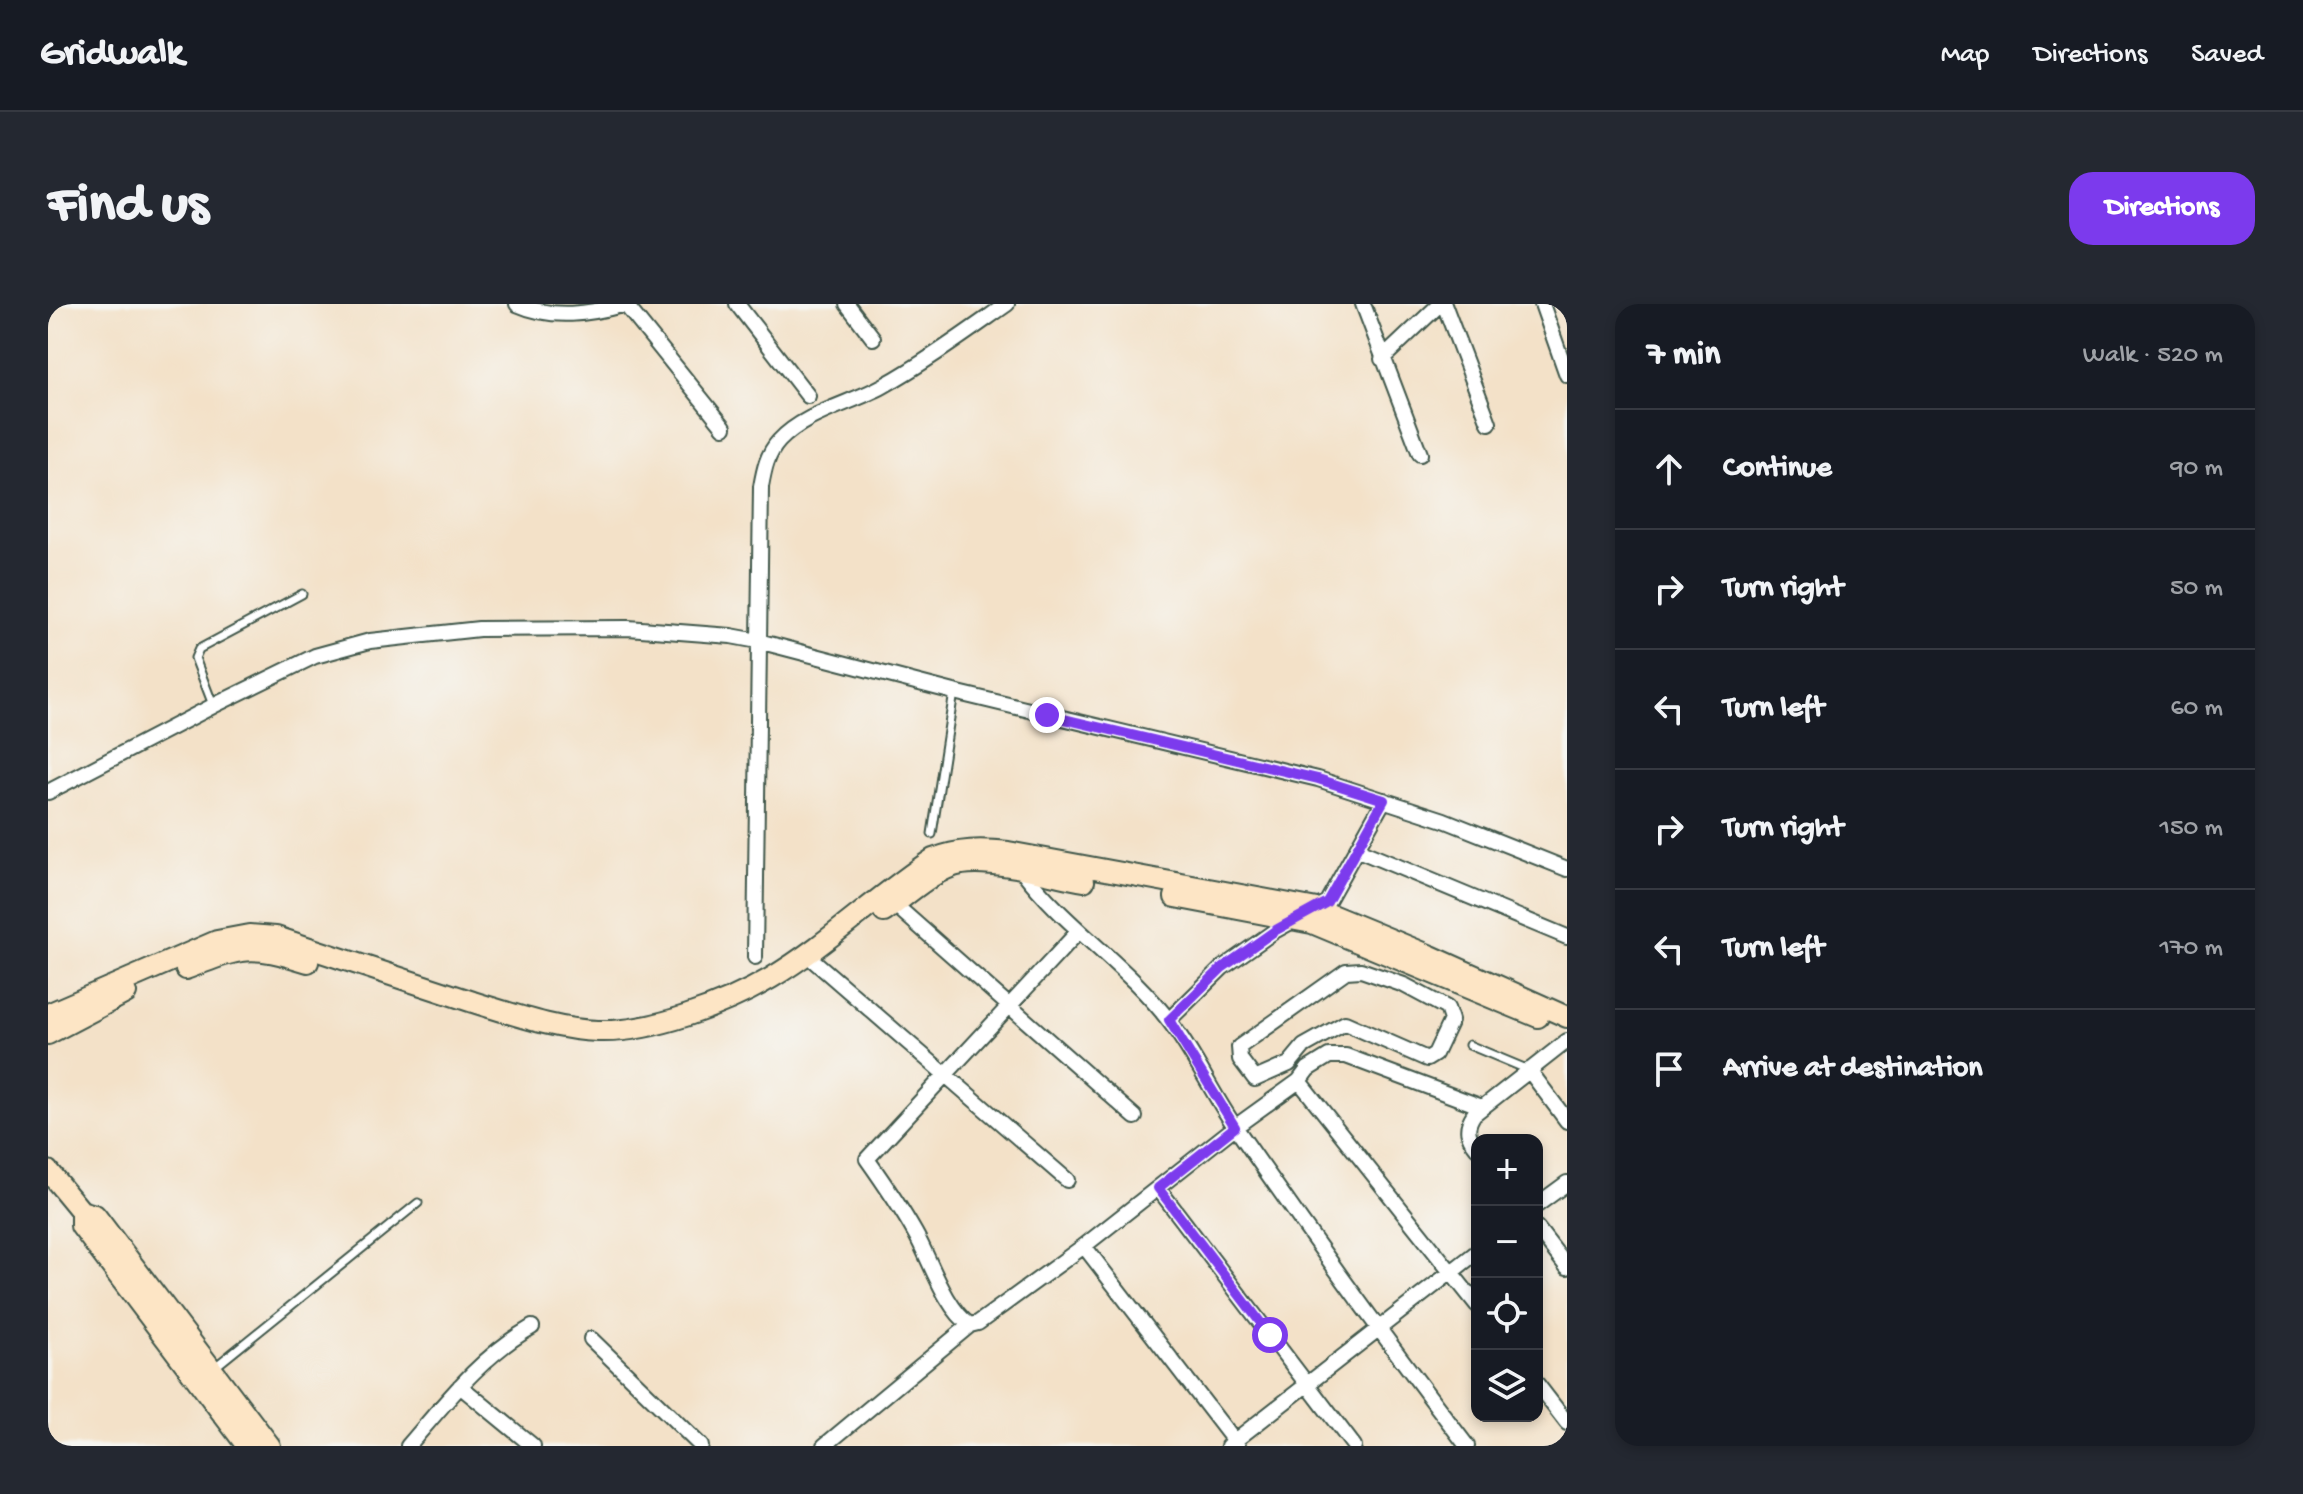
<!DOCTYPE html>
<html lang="en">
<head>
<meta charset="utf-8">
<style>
	body { margin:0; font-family:"Gochi Hand",sans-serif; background:#242831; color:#f1f3f6 }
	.controls { position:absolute; right:24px; bottom:24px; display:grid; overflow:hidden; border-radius:16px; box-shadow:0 4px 12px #0003 }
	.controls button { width:72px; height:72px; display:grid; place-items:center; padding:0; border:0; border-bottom:2px solid #363941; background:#171b24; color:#f1f3f6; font:40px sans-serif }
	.stop { position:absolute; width:24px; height:24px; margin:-18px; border:6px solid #7c3aed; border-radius:50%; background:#fff }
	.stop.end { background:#7c3aed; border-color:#fff; box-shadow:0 2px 8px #0008 }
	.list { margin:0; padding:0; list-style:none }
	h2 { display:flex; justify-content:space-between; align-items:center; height:104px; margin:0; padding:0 32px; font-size:34px }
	h2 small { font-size:26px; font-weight:400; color:#9ea1a6 }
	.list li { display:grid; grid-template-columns:52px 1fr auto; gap:24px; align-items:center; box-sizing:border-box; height:120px; padding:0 32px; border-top:2px solid #363941 }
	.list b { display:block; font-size:30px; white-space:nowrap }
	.list em { font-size:26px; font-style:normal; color:#9ea1a6 }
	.icon { flex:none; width:44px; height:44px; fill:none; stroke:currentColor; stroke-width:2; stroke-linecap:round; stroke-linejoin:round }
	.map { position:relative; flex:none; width:1519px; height:1142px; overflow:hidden; border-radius:24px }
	header { display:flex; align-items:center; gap:48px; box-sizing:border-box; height:112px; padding:0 40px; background:#171b24; border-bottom:2px solid #363941 }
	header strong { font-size:38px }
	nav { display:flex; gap:44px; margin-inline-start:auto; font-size:28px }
	.intro { display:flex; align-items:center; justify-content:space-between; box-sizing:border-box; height:192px; padding:0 48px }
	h1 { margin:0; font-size:56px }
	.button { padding:20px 36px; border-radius:24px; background:#7c3aed; color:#fff; font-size:28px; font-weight:700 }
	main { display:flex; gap:48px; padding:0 48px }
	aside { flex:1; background:#171b24; border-radius:24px; box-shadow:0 4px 12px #0003 }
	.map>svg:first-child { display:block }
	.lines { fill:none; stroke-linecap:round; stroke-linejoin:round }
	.lane-casing { stroke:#3f564a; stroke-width:11 }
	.street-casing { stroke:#3f564a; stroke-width:18 }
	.secondary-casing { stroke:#3f564a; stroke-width:24 }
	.lane { stroke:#fff; stroke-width:7 }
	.street { stroke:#fff; stroke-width:14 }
	.secondary { stroke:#fde5c5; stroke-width:20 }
	.route { stroke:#7c3aed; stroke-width:10 }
</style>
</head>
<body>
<header>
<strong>Gridwalk</strong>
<nav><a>Map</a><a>Directions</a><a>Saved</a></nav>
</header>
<div class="intro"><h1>Find us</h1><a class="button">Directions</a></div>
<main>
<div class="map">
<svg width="1519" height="1142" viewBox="0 0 1519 1142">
	<rect width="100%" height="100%" fill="#f6f6f2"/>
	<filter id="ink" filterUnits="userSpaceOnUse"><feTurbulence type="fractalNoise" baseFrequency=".0125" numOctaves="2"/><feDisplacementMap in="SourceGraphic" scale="16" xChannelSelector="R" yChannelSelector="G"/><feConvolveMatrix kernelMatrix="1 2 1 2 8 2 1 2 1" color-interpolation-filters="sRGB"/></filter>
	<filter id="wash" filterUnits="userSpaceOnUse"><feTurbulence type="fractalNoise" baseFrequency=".006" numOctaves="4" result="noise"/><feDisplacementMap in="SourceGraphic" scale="32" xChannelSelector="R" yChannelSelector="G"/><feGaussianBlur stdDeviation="1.8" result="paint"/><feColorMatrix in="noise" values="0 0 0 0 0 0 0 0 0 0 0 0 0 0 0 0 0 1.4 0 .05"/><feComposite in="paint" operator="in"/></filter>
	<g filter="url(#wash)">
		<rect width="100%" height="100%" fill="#f3e1c8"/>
	</g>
	<g filter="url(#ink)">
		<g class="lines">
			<defs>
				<path id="lane" d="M165,401l-18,-47 4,-9 103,-55
					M884,530l22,-142
					M1421,741l60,25
					M167,1063l203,-164"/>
				<path id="street" d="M469,0c36,16 72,10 109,0
					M577,0l99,123
					M689,0l71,92
					M799,0l26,34
					M1315,0l57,150
					M1396,0l45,119
					M1494,0l25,71
					M1334,55l58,-55
					M0,488l165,-86 102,-50 55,-15 109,-12 149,-1 103,8 27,5 196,51 364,87 126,41 123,49
					M1310,546l209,87
					M974,566c44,58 105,95 148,152 26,34 43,74 68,109 74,107 150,212 229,315
					M846,600l241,213
					M1030,628l-211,227c17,24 34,49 48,74 15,26 30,75 55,92l8,-2 106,-77 151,-119 64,-46 9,-12 21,-13h17l136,51
					M707,653l6,-470c3,-17 6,-33 18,-46 26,-28 71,-37 104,-55 43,-24 84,-54 124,-82
					M766,657l253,219
					M1313,666l43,15 43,23 4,12 -16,34 -8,5 -82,-36 -41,23 -15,18 -34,15 -15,-20 -1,-12 107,-76z
					M1121,716l53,-52 54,-38 51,-28 57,-102
					M1481,766l38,51
					M1251,777l178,224
					M1429,844c-10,-12 -12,-21 -3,-34l93,-73
					M1110,884l196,258
					M1489,901l30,-22
					M1489,924l30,39
					M1036,942l154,200
					M543,1035l110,107
					M1489,1080l30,39
					M412,1082l73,60
					M360,1142c38,-44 73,-90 124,-119
					M776,1142l146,-121
					M1180,1142l249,-194"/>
				<path id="secondary" d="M1127,593l137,26 226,94
					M836,608c22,-16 50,-43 78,-48 33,-5 89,11 122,17
					M138,665c57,-22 63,-25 122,-7
					M0,710l169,-73 32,-6 27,2c66,22 132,44 197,65 40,12 83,28 125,29 53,2 127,-26 173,-53 57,-34 106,-82 162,-119 26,-10 48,-10 75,-7l309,57 114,47 136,61
					M0,730l78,-41
					M0,867l33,40 14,4 175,231
					M33,907v15l166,220"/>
			</defs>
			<use href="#lane" class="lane-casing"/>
			<use href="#street" class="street-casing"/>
			<use href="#secondary" class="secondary-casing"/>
			<use href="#lane" class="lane"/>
			<use href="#street" class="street"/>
			<use href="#secondary" class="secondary"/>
		</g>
	</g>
	<g class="lines" filter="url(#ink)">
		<path class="route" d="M999,411l271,64 66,21 -57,102 -51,28 -54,38 -53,52 66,107 -77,61 112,147"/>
	</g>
</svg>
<div class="controls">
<button>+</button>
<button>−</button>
<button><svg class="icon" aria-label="locate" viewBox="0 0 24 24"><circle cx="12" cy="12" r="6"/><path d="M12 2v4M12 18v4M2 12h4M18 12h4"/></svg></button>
<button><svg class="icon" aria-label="layers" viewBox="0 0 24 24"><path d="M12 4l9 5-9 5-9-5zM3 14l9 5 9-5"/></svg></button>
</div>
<div class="stop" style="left:1222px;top:1031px"></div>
<div class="stop end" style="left:999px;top:411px"></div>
</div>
<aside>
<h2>7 min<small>Walk · 520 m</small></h2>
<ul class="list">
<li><svg class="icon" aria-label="ahead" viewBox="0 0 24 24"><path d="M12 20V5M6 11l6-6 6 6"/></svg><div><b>Continue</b></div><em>90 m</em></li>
<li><svg class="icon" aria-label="right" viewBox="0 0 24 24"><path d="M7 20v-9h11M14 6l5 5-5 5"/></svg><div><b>Turn right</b></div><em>50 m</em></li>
<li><svg class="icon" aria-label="left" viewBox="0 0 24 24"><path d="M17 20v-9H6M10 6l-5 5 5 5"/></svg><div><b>Turn left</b></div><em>60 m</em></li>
<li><svg class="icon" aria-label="right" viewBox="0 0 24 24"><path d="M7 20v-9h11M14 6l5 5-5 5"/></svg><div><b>Turn right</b></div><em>150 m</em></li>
<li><svg class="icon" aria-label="left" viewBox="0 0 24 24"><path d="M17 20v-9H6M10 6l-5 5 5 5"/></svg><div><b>Turn left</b></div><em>170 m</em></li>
<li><svg class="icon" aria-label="arrive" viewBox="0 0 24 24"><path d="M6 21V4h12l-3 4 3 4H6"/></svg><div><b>Arrive at destination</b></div></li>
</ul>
</aside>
</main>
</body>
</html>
